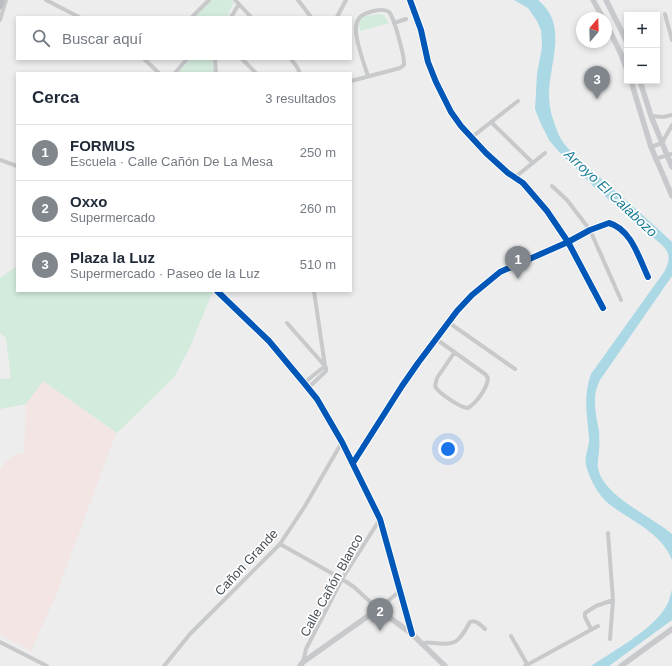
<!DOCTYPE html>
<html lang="es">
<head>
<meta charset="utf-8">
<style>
	body { margin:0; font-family:Helvetica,sans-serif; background:#f2f2f3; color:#1f2937 }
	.controls { position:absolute; right:12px; top:12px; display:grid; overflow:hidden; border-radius:0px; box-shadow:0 2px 6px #0003 }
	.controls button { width:36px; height:36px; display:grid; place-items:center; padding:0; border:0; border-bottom:1px solid #e0e1e3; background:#fff; color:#1f2937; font:20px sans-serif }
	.compass { position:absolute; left:576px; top:12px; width:36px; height:36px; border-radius:50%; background:#fff; box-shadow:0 2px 6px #0003; rotate:19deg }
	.you { position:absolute; left:448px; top:449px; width:14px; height:14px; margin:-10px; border:3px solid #fff; border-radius:50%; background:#1a73e8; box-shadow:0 0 0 6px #1a73e833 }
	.badge { display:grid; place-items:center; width:26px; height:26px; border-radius:50%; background:#80868c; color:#fff; font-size:13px; font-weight:700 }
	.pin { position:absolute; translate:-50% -33px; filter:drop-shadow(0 1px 2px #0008) }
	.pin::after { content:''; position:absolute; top:21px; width:14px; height:12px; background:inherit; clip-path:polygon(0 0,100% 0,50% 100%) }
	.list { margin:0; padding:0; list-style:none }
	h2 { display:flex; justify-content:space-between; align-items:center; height:52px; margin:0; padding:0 16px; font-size:17px }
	h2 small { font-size:13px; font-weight:400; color:#747a83 }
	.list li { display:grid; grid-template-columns:26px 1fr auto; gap:12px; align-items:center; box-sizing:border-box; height:56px; padding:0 16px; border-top:1px solid #e0e1e3 }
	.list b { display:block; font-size:15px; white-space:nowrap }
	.list p { margin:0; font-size:13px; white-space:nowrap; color:#747a83 }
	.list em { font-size:13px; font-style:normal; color:#747a83 }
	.icon { flex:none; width:22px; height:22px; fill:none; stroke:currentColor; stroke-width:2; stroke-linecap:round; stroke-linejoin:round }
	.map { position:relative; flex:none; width:672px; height:666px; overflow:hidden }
	.search { position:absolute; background:#fff; box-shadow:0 2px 6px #0003; left:16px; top:16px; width:336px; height:44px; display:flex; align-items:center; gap:10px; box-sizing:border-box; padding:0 14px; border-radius:0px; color:#747a83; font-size:15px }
	.panel { position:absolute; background:#fff; box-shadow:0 2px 6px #0003; left:16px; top:72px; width:336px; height:220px; border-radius:0px }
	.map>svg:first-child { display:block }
	.medical { fill:#f2e5e4 }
	.green { fill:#d3ebdc }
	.water { fill:#aad9e5 }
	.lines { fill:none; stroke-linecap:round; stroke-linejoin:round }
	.highway-casing { stroke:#b2b7bc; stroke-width:9 }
	.street { stroke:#c7c9cb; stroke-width:4 }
	.secondary { stroke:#c8c9cc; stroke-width:5.5 }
	.highway { stroke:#b9bdc1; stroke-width:7 }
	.cycleway-casing { stroke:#fff; stroke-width:8 }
	.cycleway { stroke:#0057b8; stroke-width:6 }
	.labels { text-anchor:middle; stroke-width:3.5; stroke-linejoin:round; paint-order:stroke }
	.street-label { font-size:13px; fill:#464f57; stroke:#fff }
	.water-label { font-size:14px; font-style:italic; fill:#1a7d96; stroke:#fff }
</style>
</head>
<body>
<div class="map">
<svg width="672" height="666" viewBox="0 0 672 666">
	<rect width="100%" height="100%" fill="#ededed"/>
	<path class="medical" d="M43,381l73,52 -60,162 -25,56 -31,-16v-164l4,-8 10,-8 10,-2 2,-49z"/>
	<path class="green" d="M211,0h20l3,2 -7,15h-32z
		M378,14l6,1 5,8 -29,8 -1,-7 3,-7z
		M189,59h24l1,14h-36l8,-9z
		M17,266v25h196l-23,56 -15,29 -58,57 -74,-52 -17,23 -26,5v-30l11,-1 -5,-40 -6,-5v-55z"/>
	<path class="water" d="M514,0h24c31,25 11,63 11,95 0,13 4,26 9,38 7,17 26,30 39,42 25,22 51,44 75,67v34l-72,104c-9,17 -4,34 -1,51 0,6 1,13 0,19 0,6 -2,11 -1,18 5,28 53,48 74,66v26c-11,-28 -41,-39 -63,-56 -11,-9 -20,-26 -23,-39 -2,-10 4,-18 3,-28 -2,-23 -6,-40 2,-63l73,-102c6,-11 7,-18 -2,-27l-69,-59 -34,-34 -10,-12 -8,-16 -6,-15 2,-35 5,-27 -1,-17 -4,-9 -9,-13z
		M672,590v30l-63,46h-18c21,-14 62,-37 74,-58 4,-5 5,-12 7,-18z"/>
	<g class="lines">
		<defs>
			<path id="highway" d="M0,5l1,-5"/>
		</defs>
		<use href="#highway" class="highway-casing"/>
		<path class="street" d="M46,0l33,17
			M235,0l16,17
			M298,0l13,17
			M410,0l11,30 7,32 8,20 15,30 10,14 25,27 22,20 15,10 24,28 21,31 35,66
			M665,14l7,26
			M192,17l17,-17
			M231,17l8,-13
			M337,17l9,-17
			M0,20l6,-20
			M394,23l12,-4
			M144,59l15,14
			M215,59l1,14
			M242,59l14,14
			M291,59l6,8 3,6
			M175,73l12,-14
			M351,81l49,-13 4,-3c1,-7 -10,-48 -15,-53 -6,-5 -23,0 -29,5 -3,4 -4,7 -4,11 -1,12 8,36 12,48
			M651,116l12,1 9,-2
			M491,122l42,41
			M472,137l46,-36
			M651,147l11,-4 10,-18
			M655,159l17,-5
			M0,160l17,6
			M514,178l31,-25
			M552,186l15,14 23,30 31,70
			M217,291l52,50 35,42 13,16 25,43 38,77 32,114
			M448,322l67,47
			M287,323l38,43
			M436,339l49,35 3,4c-1,11 -11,24 -20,30 -7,0 -30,-15 -33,-22l2,-8 17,-25
			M304,383l21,-17
			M308,388l18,-17v-3l-1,-2 -11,-75
			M353,463l49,-77 16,-23 39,-52 15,-16 28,-23 68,-30 22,-12 19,-7c22,6 30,35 39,54
			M608,533l5,67 -3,39
			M280,544l62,35 12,8 24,22 22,-18
			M591,629l-6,-12v-4l11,-7 17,-6
			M511,636l16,28
			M0,642l47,24
			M422,644c4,-3 8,-1 12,-1 23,3 25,-2 36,-21 5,-3 11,3 15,7
			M303,662l3,-13 36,-70 38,-60
			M164,666l26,-32 90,-90 25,-38 37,-64
			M525,666l73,-40"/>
		<path class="secondary" d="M593,0l10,18
			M606,0l21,42
			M606,23l15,31 6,16
			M631,81l20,66 21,49
			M640,81l11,35 21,51
			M300,666l3,-4 75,-53 34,25 33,32
			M621,666l51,-37"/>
		<use href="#highway" class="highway"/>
		<defs>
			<path id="cycleway" d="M410,0l11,30 7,32 8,20 15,30 10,14 25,27 22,20 15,10 24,28 21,31 35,66
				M217,291l52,50 35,42 13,16 25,43 38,77 32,115
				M353,463l49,-77 16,-23 39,-52 15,-16 28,-23 68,-30 22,-12 19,-7c22,6 30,35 39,54"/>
		</defs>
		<use href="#cycleway" class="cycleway-casing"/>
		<use href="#cycleway" class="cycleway"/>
	</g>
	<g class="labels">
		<g class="street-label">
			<text transform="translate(246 562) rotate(-47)" y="5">Cañon Grande</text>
			<text transform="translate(331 585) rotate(-61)" y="5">Calle Cañón Blanco</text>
		</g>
		<g class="water-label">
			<text transform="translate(611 193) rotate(43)" y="5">Arroyo El Calabozo</text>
		</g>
	</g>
</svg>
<div class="controls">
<button>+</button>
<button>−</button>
</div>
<svg class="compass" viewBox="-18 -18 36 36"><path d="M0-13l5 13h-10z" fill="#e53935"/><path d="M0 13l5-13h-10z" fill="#747a83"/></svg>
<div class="you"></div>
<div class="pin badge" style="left:518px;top:279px">1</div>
<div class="pin badge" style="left:380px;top:631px">2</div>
<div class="pin badge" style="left:597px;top:99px">3</div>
<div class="search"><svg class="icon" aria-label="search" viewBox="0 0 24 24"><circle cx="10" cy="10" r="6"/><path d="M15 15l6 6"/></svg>Buscar aquí</div>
<section class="panel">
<h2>Cerca<small>3 resultados</small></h2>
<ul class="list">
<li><span class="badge">1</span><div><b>FORMUS</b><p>Escuela · Calle Cañón De La Mesa</p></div><em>250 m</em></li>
<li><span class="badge">2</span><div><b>Oxxo</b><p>Supermercado</p></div><em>260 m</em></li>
<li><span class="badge">3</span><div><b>Plaza la Luz</b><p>Supermercado · Paseo de la Luz</p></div><em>510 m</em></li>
</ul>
</section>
</div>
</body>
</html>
